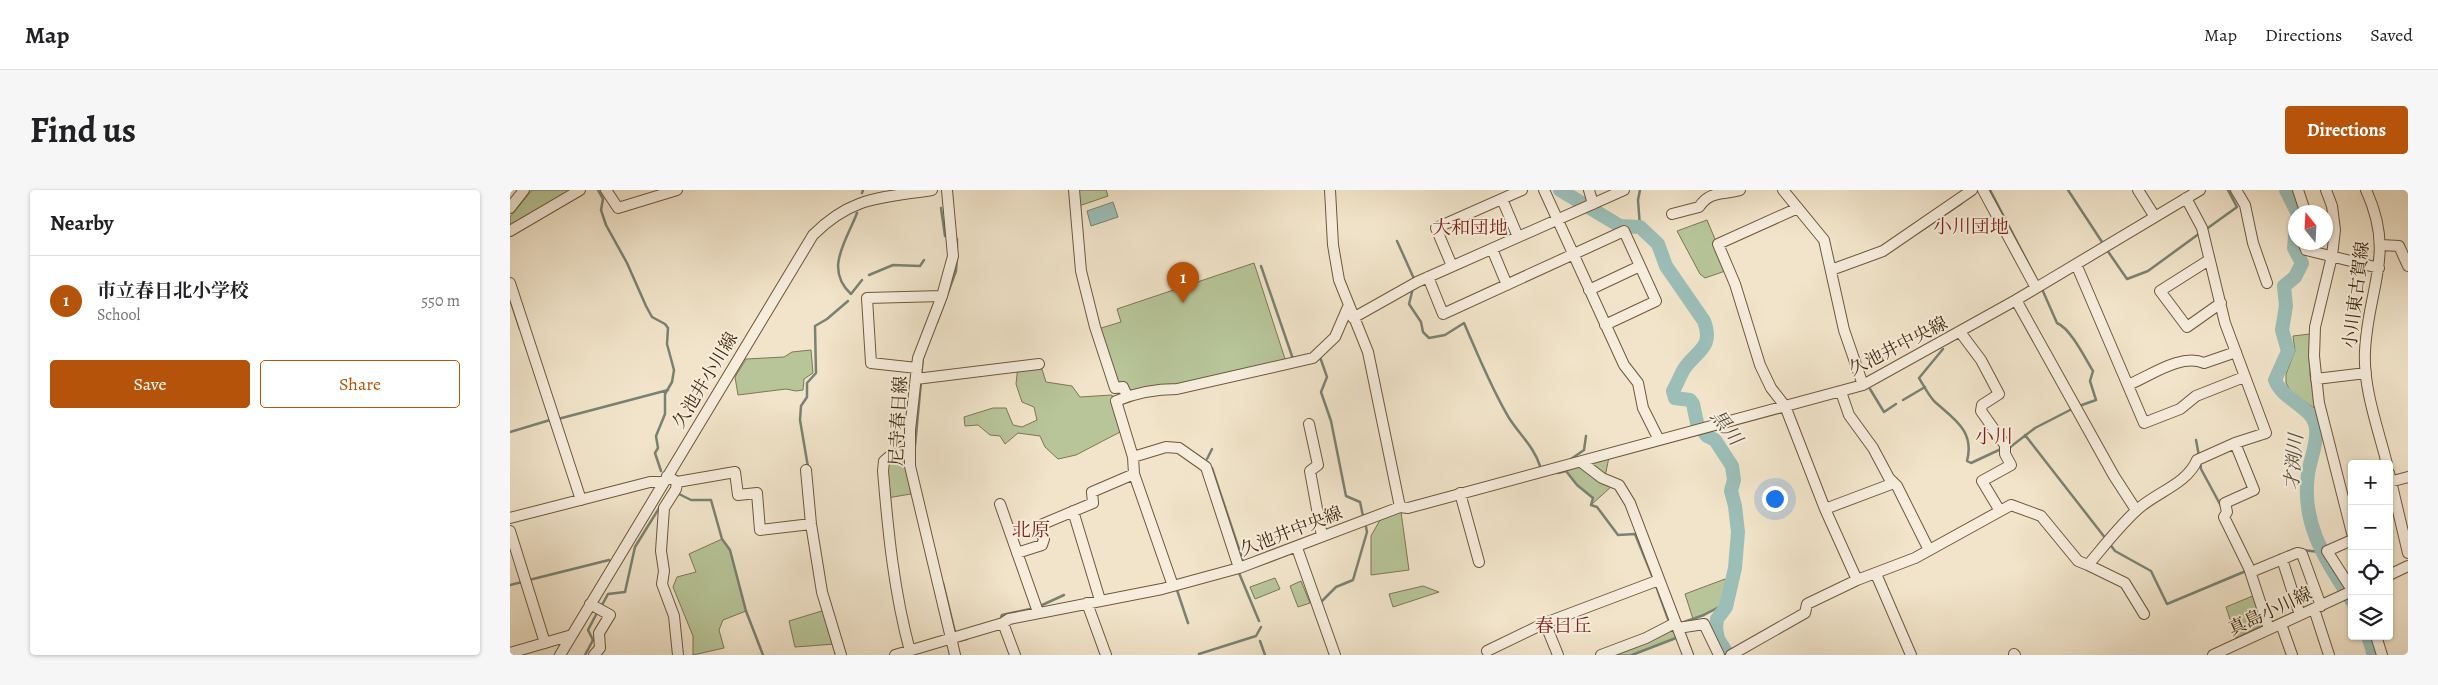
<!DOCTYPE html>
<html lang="en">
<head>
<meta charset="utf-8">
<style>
	body { margin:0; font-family:Alegreya,"Noto Serif JP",serif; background:#f6f6f6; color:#202124 }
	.controls { position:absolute; right:15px; bottom:15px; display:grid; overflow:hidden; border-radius:5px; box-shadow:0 1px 4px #0004 }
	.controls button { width:45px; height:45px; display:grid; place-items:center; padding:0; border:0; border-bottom:1px solid #e0e0e0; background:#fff; color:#202124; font:25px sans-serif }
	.compass { position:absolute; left:1778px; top:15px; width:45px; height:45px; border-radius:50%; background:#fff; box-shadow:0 1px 4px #0004; rotate:342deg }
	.you { position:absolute; left:1264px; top:308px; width:18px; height:18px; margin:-12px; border:4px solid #fff; border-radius:50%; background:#1a73e8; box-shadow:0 0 0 8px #1a73e833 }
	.badge { display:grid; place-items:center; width:32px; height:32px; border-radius:50%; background:#b45309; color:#fff; font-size:16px; font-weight:700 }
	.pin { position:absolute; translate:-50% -41px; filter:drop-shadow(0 1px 2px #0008) }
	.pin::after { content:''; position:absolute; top:26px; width:18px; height:15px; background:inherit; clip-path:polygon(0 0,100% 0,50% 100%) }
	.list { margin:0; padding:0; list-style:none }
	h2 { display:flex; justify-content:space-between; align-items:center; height:65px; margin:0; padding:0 20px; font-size:21px }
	h2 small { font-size:16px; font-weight:400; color:#757577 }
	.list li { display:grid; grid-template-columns:32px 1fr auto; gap:15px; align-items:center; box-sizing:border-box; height:90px; padding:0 20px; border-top:1px solid #e0e0e0 }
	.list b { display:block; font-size:19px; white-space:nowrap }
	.list p { margin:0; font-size:16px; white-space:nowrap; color:#757577 }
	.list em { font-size:16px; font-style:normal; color:#757577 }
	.actions { display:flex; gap:10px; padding:15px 20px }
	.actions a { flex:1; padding:11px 0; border:1px solid #b45309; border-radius:5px; text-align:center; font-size:18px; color:#b45309 }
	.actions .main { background:#b45309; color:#fff }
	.icon { flex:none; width:28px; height:28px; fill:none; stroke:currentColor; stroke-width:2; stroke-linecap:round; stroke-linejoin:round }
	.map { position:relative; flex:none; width:1898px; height:465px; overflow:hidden; border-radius:5px }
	header { display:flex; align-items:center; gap:30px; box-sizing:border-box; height:70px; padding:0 25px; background:#fff; border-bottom:1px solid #e0e0e0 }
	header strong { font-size:24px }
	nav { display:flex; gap:28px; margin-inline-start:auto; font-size:18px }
	.intro { display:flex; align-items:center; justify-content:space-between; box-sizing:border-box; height:120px; padding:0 30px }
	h1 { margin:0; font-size:35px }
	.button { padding:12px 22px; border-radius:5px; background:#b45309; color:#fff; font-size:18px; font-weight:700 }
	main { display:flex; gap:30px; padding:0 30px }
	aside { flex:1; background:#fff; border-radius:5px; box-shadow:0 1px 4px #0004 }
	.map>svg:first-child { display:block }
	.green { fill:#b7c599; stroke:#7d7752 }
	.water { fill:#9bbeb7; stroke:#788273 }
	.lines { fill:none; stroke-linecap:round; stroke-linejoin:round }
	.stream { stroke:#788273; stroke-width:2.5 }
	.river { stroke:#9bbeb7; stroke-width:14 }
	.minor-casing { stroke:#6e583c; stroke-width:12 }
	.minor { stroke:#f6eddd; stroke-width:10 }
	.labels { text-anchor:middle; stroke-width:4; stroke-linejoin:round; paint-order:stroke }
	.street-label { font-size:18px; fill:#43290c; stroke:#f6eddd }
	.neighbourhood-label { font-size:19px; fill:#7a1f14; stroke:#f6eddd }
	.water-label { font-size:19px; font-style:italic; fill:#594e37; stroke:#f6eddd }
</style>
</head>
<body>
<header>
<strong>Map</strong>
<nav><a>Map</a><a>Directions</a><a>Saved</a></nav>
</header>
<div class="intro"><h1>Find us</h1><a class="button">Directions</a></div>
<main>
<aside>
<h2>Nearby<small></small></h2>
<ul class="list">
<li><span class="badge">1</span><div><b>市立春日北小学校</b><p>School</p></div><em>550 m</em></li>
</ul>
<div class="actions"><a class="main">Save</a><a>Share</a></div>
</aside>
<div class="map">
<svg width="1898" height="465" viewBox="0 0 1898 465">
	<rect width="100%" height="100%" fill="#f1e4ca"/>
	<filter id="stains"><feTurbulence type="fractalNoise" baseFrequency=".004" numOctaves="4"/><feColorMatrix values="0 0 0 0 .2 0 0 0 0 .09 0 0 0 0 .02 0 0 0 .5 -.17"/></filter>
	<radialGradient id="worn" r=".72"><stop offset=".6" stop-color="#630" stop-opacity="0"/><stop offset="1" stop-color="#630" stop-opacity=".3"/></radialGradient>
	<path class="green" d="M22,0h39l-61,37v-10z
		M567,0h29l2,6 -29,10z
		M1197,30l21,50 -23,8 -5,-4 -23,-43z
		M744,73l32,99 -106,24 -50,7 -3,-7 -10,-5 -19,-52 23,-7 -4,-13z
		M1800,144v41l7,35 -26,-18 -5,-9v-9l9,-23 -2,-15z
		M301,160l2,23 -9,6 -1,11 -7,1 -10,-2 -48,6 -3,-18 11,-18 38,-2 8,-5z
		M530,173l6,19 26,4 8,11 32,-2 10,36 -46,24 -18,4 -13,-12 -5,-11 -22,-3 -13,11 -5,-8 -10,-1 -12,-10 -13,1 -1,-9 29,-9h13l7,17 9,2 15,-7 -3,-13 -12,-5 -6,-18 2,-19z
		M394,265l7,39 -24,4 -1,-35 8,-6z
		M1099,267l-5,25 8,4 -21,19 2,-7 -16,-13 -11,-14z
		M891,322l8,58 -38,5v-39l9,-16z
		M212,349l8,11 16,61 -23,9 -4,10 5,18 -31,7v-19l-20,-49 4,-10 19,-5 -7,-18z
		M765,388l5,11 -25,10 -5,-12z
		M1215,389l2,9 -6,18 -28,13 -8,-25z
		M791,391l9,22 -12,4 -8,-21z
		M913,396l16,6 -46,15 -4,-13z
		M1745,405l10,29 -29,14 -10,-31z
		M315,420l10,34 -40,3 -6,-26z
		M1162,438l4,10 -44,17h-22z"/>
	<path class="water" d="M603,12l5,15 -27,9 -4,-15z"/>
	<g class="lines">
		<path class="stream" d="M88,0l5,9 -2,11 5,15 21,38 19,43 6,11 13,7 3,4 -1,16 7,26 -2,12 -7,12v20l-9,22 2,12 -3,5 6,18
			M1480,0l49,94
			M1558,0l36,55
			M352,3l1,-3
			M431,18l4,28
			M347,23c-11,29 -33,56 -6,81l11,-14
			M1130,37l-2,-27 2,-10
			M1695,40l32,-23 -9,-17
			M1409,42l43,-29
			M887,51l18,40
			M447,58v-9
			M1597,60l20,29 21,-8 52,-38
			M751,76l32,93
			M359,85l24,-10 27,1 4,-6
			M903,98l-4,16 12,18 2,10 6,6 16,-3 19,-12c14,32 27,65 45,95 11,17 25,29 31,48
			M1532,99l15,34c14,6 28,35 36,48l-3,10 6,19 -17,6
			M0,109l10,30
			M427,132l19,-51 1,-13
			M1433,159l-24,29c5,8 10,18 16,24 19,17 40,29 32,59l4,2 30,-14
			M810,167l7,20 -6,15 10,29 15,75 14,6 3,14
			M411,187l2,-20
			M1360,199l14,23 12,-8
			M1393,210l22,-13
			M48,229l110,-29
			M0,242l40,-12
			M1515,245l81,104
			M1686,250l3,16
			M405,256l6,-64
			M1499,258l26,-20 39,-20
			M697,269l5,-10
			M1061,269l13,-9 2,-14
			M1690,271l1,8 20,37
			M298,277l-8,-47 1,-14 6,-9v-14l9,-10 -1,-47 12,-7 21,-18
			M702,278l31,93
			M1048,283l8,-2 11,14 16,13 -2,7 6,2 21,28 17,-1 18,44
			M167,303l14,7h20l11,39 8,11 16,61 17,44
			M1599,353l6,8 36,20 16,33 79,-33
			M1792,360l18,2
			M729,383l20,48
			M19,390l80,-20
			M433,393l12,49
			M1145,393l13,36
			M0,395l12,-3
			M667,400l11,33
			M811,412l15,-15 17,-7 14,-48 -1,-5
			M530,416l24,-11
			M91,417l7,-13 17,-2 10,-45 26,-42
			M490,430l2,-5 33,-7
			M1174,432l20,-7 17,-9 5,1
			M449,451l8,-2
			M750,451l5,14
			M689,464l57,-18 5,-9
			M75,465l8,-15 -5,-10 10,-19
			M1122,465l44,-17"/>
		<path class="river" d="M1050,0l60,36 20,1 18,17 8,22 38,55c10,27 -7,29 -20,48 -4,7 -7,15 -11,22l2,7 15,2 3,4 4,19 10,13 8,4 17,26 2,14 -3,11 4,15 3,26 -3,36 -9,39 -9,12 -1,9 2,11 10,16
			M1776,0l11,22
			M1786,34l-2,24 8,15 -7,14 -11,9 2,20 -4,24 6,21 -13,29c8,21 38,26 41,48 2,14 -6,32 -8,46 -7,51 18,86 44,127
			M1858,446l6,19"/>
		<defs>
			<path id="minor" d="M96,0l12,18 59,-18
				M437,0l6,66 -11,40 -24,62 -8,72v36l45,189
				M564,0l7,81 14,56 20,61 8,-1 4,9
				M820,0l3,55 6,35 29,72 32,155
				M1034,0l80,175 14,18 5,25 16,32
				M1079,0l4,14
				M1273,0l41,50 20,90 19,55
				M1473,0l53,98
				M1628,0l17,27
				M1726,0l9,15 8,38 14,40
				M1788,0l6,18 -1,4
				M1816,0l6,16 3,24 -3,26 -17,71 -1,29 5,47 33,130
				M1856,0c30,65 2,97 -1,161 -2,37 13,77 22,113
				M992,9l16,38
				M0,18l14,-18
				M1288,18l-80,36 17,40 25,81 11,23 14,18 40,103 32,71
				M1162,24l27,-7c11,-17 25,-12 41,-17
				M0,41l70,-41
				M1793,52l3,8 73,18
				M1871,55l18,1 9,20
				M982,59l15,36
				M1699,70l-49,31 27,36 34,-24
				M1566,74l68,159 36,-14 16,-13 48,-19
				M942,76l-16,-38 86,-38
				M1321,80l52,-19 89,-61
				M918,87l15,37 181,-83 32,70 -51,24
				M0,93l71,217
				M1079,100l51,-24
				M1506,110l98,176 22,34
				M843,128l64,-36 207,-92
				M1450,142l21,28 18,34 -17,11 -1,6 24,34v9l6,11 -29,16 18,30
				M407,178l-46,-5 -4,-65 75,-2
				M406,189l123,-15
				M1806,189l50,-6
				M1618,195c22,-9 53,-32 76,-22l32,-11
				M1331,202l8,23 24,33 16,30 8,8 32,64
				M799,234l9,41 -8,6 12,65
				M1725,253l19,47 -29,13 2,9 -3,5 25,51 20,61
				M623,267l33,-10 13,1 27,19 33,101
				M1071,272l21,16 17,7 11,18 58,152
				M296,280l5,54 11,68 19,63
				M1879,283l19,80
				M157,286l10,6 58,-10 3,23 19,-2 3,37 51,-6
				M167,292l-1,7 -12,19 -3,43 3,20 -2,13 12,32 4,39
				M1879,292l19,-5
				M950,303l19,69
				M490,314l38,108
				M1315,319l69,-26
				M563,321l27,89
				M0,328l140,-36h13
				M0,341l35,112
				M1842,350l-25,11 25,39
				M787,358l38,107
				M507,363l25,-8 2,-6 -4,-9 3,-6 50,-21 -1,-11 42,-18
				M1772,369l18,56
				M1578,375l37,18 19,31
				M1741,382l46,-19 5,1 19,52
				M1366,384l35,81
				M1879,385l19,-9
				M663,396l-39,-112 -1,-17 -17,-56c19,-8 40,-12 61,-12l136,-31 22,-21 13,-30
				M577,413l19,52
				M80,414l20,11 -11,18 1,15 -6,7
				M1804,419l15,46
				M493,433l12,32
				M1035,433l13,32
				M1771,434l11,31
				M1168,438l26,-4 15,31
				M1866,446l6,19
				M400,461c-16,-59 -22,-119 -27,-180l1,-10 7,-6 19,-5
				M977,461l58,-28 114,-43
				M0,463l62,-18
				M1504,464l1,1
				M50,465l253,-420c39,-39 68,-37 119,-45
				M385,465l108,-32 6,-4 153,-30 77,-21 161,-61 8,1 455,-123 153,-85 184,-110
				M1091,465l45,-17 29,-15
				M1221,465l74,-42 2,-9 50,-24 58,-22 96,-53 30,11 37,45 10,4c16,-19 32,-40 50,-56 19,-17 49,-25 59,-49l38,-17 31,-10 -41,-110 -23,-95 -16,-30
				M1703,465l139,-64"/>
		</defs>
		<use href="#minor" class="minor-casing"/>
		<use href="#minor" class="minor"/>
	</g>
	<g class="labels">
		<g class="street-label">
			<text transform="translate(1846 105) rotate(-83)" y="6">小川東古賀線</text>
			<text transform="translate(1388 156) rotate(-27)" y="6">久池井中央線</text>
			<text transform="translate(195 190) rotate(-59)" y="6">久池井小川線</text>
			<text transform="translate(388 231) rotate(-87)" y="6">尼寺春日線</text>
			<text transform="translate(781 341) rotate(-21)" y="6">久池井中央線</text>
			<text transform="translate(1760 421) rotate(-25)" y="6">真島小川線</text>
		</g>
		<g class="neighbourhood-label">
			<text x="1461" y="43">小川団地</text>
			<text x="960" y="44">大和団地</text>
			<text x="1484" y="253">小川</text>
			<text x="521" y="346">北原</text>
			<text x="1053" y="442">春日丘</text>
		</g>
		<g class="water-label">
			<text transform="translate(1217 237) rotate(53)" y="7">黒川</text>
			<text transform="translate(1783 272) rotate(-85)" y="7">才渕川</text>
		</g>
	</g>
	<rect width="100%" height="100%" filter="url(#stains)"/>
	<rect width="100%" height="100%" fill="url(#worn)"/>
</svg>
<div class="controls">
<button>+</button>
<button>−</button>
<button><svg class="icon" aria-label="locate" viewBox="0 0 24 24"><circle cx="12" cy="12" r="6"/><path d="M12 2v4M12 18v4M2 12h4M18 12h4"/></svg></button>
<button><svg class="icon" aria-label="layers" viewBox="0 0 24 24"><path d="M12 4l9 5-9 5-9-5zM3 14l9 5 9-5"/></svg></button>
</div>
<svg class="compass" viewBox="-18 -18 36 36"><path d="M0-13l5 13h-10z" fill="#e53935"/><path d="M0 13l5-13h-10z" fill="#757577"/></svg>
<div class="you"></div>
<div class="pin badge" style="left:673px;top:113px">1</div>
</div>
</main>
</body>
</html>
